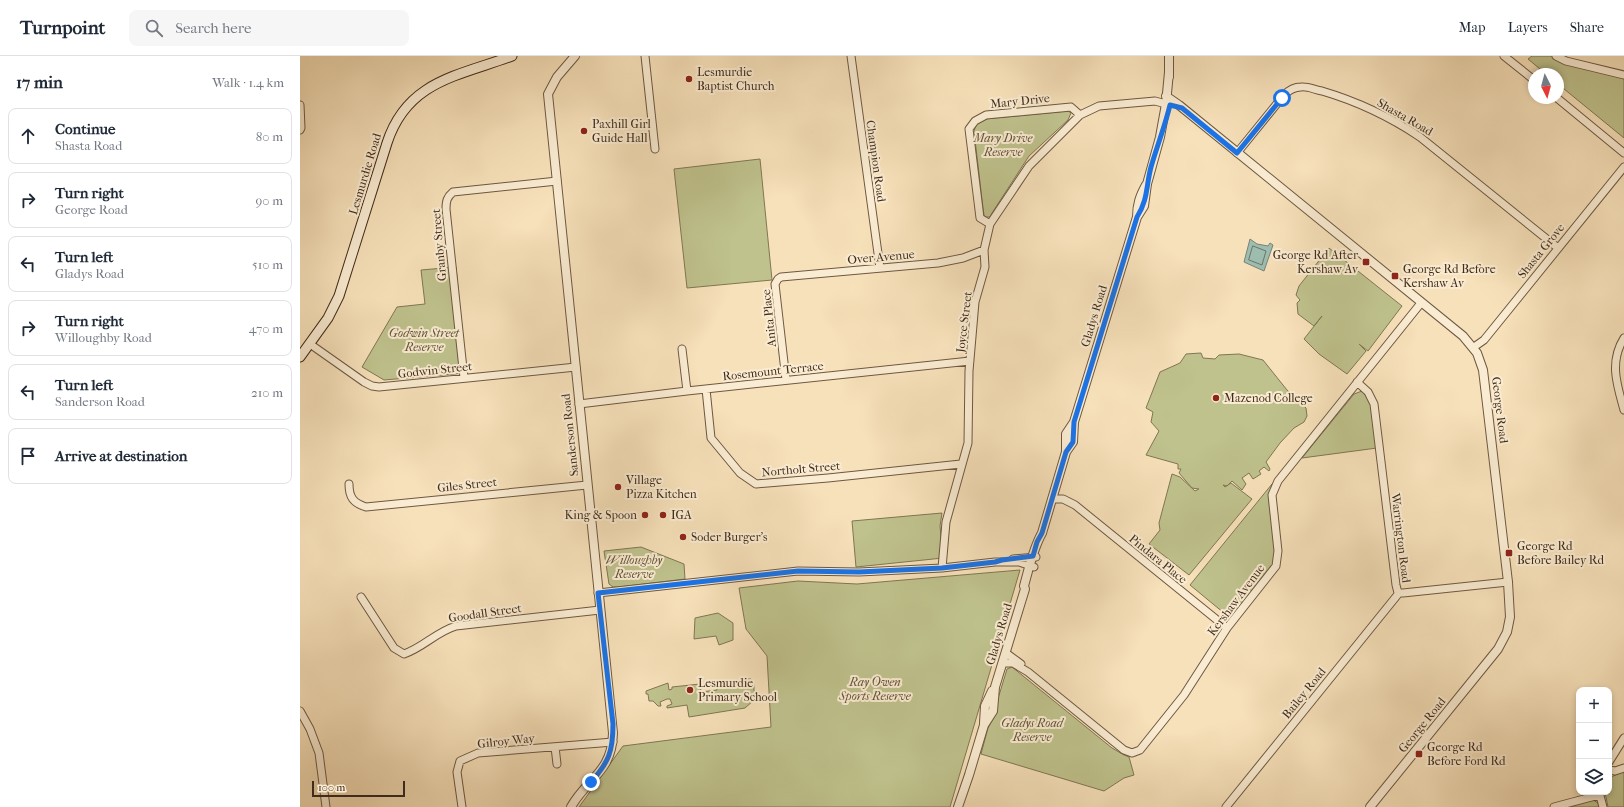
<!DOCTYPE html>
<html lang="en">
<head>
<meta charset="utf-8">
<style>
	body { margin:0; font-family:"IM FELL French Canon",serif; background:#f6f6f7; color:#1f2937 }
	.controls { position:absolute; right:12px; bottom:12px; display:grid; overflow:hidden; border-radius:8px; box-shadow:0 2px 6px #0003 }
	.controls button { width:36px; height:36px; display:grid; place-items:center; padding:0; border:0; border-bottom:1px solid #e0e1e3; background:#fff; color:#1f2937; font:20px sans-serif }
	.compass { position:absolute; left:1228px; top:12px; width:36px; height:36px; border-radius:50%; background:#fff; box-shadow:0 2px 6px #0003; rotate:174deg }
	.scale { position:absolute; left:12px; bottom:10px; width:93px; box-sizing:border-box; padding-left:4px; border:2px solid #412b1a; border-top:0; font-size:11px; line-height:14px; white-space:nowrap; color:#412b1a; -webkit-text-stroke:3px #faecd2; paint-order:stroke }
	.stop { position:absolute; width:12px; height:12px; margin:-9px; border:3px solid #1a73e8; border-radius:50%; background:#fff }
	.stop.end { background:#1a73e8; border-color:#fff; box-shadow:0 1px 4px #0008 }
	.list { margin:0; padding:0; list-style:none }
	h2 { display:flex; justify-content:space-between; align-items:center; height:52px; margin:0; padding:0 16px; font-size:17px }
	h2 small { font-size:13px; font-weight:400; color:#747a83 }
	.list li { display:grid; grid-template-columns:26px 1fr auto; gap:12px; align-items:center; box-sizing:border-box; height:56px; margin:0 8px 8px; padding:0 8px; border:1px solid #e0e1e3; border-radius:8px }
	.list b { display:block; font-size:15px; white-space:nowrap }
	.list p { margin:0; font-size:13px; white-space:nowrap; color:#747a83 }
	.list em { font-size:13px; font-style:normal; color:#747a83 }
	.icon { flex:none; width:22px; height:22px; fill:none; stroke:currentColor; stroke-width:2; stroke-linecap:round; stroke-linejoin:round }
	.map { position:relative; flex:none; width:1324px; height:751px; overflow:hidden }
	header { display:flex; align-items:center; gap:24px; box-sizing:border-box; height:56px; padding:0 20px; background:#fff; border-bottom:1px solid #e0e1e3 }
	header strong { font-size:19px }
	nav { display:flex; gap:22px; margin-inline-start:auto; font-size:14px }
	.search { width:280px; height:36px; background:#f6f6f7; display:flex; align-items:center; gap:10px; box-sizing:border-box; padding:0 14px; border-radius:8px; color:#747a83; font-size:15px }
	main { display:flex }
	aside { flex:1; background:#fff }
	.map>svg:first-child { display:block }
	.green { fill:#bfc28d; stroke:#807654 }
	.water { fill:#9dbdb1; stroke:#788375 }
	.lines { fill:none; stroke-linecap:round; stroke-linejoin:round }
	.shore { stroke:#6f7466; stroke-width:1 }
	.minor-casing { stroke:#6e5842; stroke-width:9 }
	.tertiary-casing { stroke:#6e5842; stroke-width:10 }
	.secondary-casing { stroke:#412b1a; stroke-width:11 }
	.minor { stroke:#faecd2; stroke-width:7 }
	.tertiary { stroke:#faecd2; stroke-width:8 }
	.secondary { stroke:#faecd2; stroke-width:9 }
	.route { stroke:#1a73e8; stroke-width:5 }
	.poi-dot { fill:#8f2418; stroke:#faecd2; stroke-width:1.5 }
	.labels { text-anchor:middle; stroke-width:4; stroke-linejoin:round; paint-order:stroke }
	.poi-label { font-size:12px; fill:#412b1a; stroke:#faecd2; text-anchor:start }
	.street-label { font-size:12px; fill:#412b1a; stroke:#faecd2 }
	.park-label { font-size:12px; font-style:italic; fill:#605137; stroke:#faecd2 }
</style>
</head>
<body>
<header>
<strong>Turnpoint</strong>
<div class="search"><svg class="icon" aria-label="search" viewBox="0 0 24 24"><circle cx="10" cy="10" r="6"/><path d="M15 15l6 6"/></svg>Search here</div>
<nav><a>Map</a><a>Layers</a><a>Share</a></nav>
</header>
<main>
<aside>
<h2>17 min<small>Walk · 1.4 km</small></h2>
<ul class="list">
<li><svg class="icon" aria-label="ahead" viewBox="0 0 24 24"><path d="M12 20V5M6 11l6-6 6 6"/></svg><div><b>Continue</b><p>Shasta Road</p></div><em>80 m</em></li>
<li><svg class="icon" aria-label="right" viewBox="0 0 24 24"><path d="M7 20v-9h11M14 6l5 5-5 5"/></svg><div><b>Turn right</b><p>George Road</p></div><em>90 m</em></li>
<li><svg class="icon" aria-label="left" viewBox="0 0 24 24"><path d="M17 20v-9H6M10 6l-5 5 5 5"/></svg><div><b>Turn left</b><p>Gladys Road</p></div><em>510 m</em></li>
<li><svg class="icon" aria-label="right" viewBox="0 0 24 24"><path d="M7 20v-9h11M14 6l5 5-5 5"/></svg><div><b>Turn right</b><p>Willoughby Road</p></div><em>470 m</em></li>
<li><svg class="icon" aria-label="left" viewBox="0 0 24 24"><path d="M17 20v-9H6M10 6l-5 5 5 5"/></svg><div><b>Turn left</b><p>Sanderson Road</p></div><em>210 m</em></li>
<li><svg class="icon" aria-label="arrive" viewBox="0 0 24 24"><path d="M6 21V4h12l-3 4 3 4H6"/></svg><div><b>Arrive at destination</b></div></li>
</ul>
</aside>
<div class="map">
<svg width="1324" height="751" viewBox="0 0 1324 751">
	<rect width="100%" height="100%" fill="#f7e1ba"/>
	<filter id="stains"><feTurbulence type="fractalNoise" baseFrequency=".005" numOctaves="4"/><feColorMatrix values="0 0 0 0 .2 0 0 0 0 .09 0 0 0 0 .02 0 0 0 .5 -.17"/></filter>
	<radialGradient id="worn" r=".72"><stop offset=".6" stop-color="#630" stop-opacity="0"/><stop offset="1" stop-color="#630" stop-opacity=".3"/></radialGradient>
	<path class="green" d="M1232,0h19l73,22v60l-66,-54v-10h-12l-18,-15z
		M768,55l3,2 -3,7 -39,36 -37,57 -2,4h-4l-2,-2 -1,-7 -9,-77 2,-6 9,-6z
		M460,103l12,121 -85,8 -13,-119z
		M1029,192l73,58 -34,45 -9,-7 7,7 -19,23 -28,-20 -15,-15 18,-23 -8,10 -16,-12 -1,-11 3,-3 -4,-5 3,-9z
		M156,211l10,106 -82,7 -22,-13 35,-60 28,-3 -4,-34z
		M901,297l2,5 12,1 4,-4 20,-1 24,6 24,30 19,18 1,8 -3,6 -10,6 -14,15 -14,19 4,7 -1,2 -5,-4 -5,4 2,3 -8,5 -4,-6 -7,5 4,6 -4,6 -10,-9 -5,5 -4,-1 2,2 6,-4 21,16 -63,76 -40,-31 11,-14 -1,-7 13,-49 8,3 15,14 4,-2 -7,-1 -13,-15 2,-4h-3v-5l-32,-9 13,-24 -8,-9 2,-10 -7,-4 14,-36 20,-9 6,-9z
		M1062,335l8,10 7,47 -75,10 52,-64z
		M972,428l6,76 -48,58 -40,-33z
		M642,457l-2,13 3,32 -87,9 -4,-46z
		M341,491l43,17 1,15 -66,8h-6l-4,-3 -5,-33z
		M720,514l-70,237h-371l44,-61 148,-19 -4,-71 -21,-27 -7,-41 59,-7 59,3z
		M418,557l15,10v17l-14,5 -3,-9 -22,3 1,-21z
		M712,611l100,81 12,7 5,2 5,18 -10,3 -20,13 -123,-37 7,-26 9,-16v-10l10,-33z
		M442,623h9l3,6v15l-9,8 -56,9 -2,-12 -20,3v-2l5,-2 -2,-5h-3l-7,3 1,4h-3l-5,-5h-4l-1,-7h-2v-3l22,-8 1,7 3,-1v-2l28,-3 1,8 16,-2v-6l19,-2z
		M1324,715v36h-16l-3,-15h4v-14z
		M1293,744l5,3 2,4h-35z"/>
	<path class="water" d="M950,183l7,5 11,2 2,-3 3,2 -9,26 -20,-9z"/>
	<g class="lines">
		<path class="shore" d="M953,190l13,5 -4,14 -13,-5z"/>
		<defs>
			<path id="minor" d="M345,0l10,93
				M551,0l29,212
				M1204,0l30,24
				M1256,0l10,5 58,14
				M1257,42l67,55
				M0,49l1,23 -1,2
				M937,97l47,-58c5,-5 10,-8 17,-8 7,-1 14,3 21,4 34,10 68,26 98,46l138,111
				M690,168l-10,-6 -11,-89 6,-8 11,-6 85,-8 9,8
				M1324,282c-15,24 -7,47 0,72
				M10,288l54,38 8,4 7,1 197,-20
				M1174,291l10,-7 140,-173
				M382,293l5,42
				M164,322l-18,-169c0,-8 1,-12 7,-17l104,-11
				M486,324l-11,-96 3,-5 3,-2 157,-14 25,-5 21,-8
				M1057,326l11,10 6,12 22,181 2,8h5l105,-11
				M406,333l5,49 29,35 16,11 72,-6 133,-14
				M279,348l108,-13 283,-30
				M49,428c0,13 4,19 17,23l221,-22
				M752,443h11l12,6 152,123
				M713,503l23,-2
				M642,512l4,-46 22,-79 1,-72 6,-69 10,-35 -1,-17 6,-26 39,-58 51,-51 19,-9 56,-5 11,3
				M298,537l200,-22 61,1 83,-4 53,-6h24l15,5
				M61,541l33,51 10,6c20,-7 32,-22 52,-28l144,-16
				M706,597l15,11
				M703,607h10l15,9 96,78 8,3 8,-3 44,-55 43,-67 49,-62 2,-15 -6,-56 6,-14 143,-178
				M0,655l10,18 9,24 7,54
				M255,691l2,17
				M1309,706l15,-24
				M1309,714l6,1 9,-3
				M1299,736l4,15
				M162,751l-5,-35 3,-11 18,-8 135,-11
				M926,751l173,-214
				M1254,751l45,-12"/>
			<path id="tertiary" d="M869,0v21
				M866,40l13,9 284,231 14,17 6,17 25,212 2,35 -3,15 -9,17 -128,158
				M837,161c0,-13 3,-21 9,-32
				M766,396v-18l8,-12
				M684,667l1,-17 7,-15
				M271,751c16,-29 41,-34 42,-74l-65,-639 9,-17 18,-21
				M658,751l11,-32 15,-50 9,-14 2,-24 30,-98 -1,-3c5,-18 9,-37 18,-53l24,-81 7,-10 1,-20 63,-205 7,-11 3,-22 13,-47 6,-33 3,-32"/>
			<path id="secondary" d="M0,301l28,-39 11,-22 48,-153c20,-62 71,-67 125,-87"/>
		</defs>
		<use href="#minor" class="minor-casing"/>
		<use href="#tertiary" class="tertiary-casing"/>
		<use href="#secondary" class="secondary-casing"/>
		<use href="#minor" class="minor"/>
		<use href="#tertiary" class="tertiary"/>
		<use href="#secondary" class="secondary"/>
	</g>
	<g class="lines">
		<path class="route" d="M291,726c18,-20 22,-31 22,-58l-15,-131 200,-22 61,1 83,-4 53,-6 7,-2 31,-4 4,-14 5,-9 24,-81 7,-10 1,-20 63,-205c11,-17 9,-31 14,-50 6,-21 14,-41 19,-62l12,3 55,45 45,-55"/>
	</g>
	<g class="poi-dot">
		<circle cx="389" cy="23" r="4"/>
		<circle cx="284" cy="75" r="4"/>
		<rect x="1062" y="202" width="8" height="8" rx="2"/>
		<rect x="1091" y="216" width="8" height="8" rx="2"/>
		<circle cx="916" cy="342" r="4"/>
		<circle cx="318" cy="431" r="4"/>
		<circle cx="345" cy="459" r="4"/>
		<circle cx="363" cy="459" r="4"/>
		<circle cx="383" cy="481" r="4"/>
		<rect x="1205" y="493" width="8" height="8" rx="2"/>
		<circle cx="390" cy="634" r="4"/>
		<rect x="1115" y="694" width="8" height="8" rx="2"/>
	</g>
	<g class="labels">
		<g class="poi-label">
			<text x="397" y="20">Lesmurdie<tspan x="397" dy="14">Baptist Church</tspan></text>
			<text x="292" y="72">Paxhill Girl<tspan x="292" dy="14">Guide Hall</tspan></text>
			<text x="1058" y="203" text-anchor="end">George Rd After<tspan x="1058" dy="14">Kershaw Av</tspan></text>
			<text x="1103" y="217">George Rd Before<tspan x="1103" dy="14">Kershaw Av</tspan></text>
			<text x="924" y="346">Mazenod College</text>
			<text x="326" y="428">Village<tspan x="326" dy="14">Pizza Kitchen</tspan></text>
			<text x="337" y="463" text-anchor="end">King &amp; Spoon</text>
			<text x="371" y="463">IGA</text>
			<text x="391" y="485">Soder Burger's</text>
			<text x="1217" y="494">George Rd<tspan x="1217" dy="14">Before Bailey Rd</tspan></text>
			<text x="398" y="631">Lesmurdie<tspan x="398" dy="14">Primary School</tspan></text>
			<text x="1127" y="695">George Rd<tspan x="1127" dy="14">Before Ford Rd</tspan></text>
		</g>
		<g class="street-label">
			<text transform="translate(720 45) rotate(-6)" y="4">Mary Drive</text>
			<text transform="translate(1105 61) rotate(30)" y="4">Shasta Road</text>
			<text transform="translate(576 105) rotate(82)" y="4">Champion Road</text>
			<text transform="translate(65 118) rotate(-73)" y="4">Lesmurdie Road</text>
			<text transform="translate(139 189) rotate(-95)" y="4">Granby Street</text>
			<text transform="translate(1241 195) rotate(-51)" y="4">Shasta Grove</text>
			<text transform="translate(581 201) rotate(-5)" y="4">Over Avenue</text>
			<text transform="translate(794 260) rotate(-73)" y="4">Gladys Road</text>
			<text transform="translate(469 262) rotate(-96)" y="4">Anita Place</text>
			<text transform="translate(664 266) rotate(-83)" y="4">Joyce Street</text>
			<text transform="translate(135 314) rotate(-6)" y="4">Godwin Street</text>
			<text transform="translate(473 315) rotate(-6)" y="4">Rosemount Terrace</text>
			<text transform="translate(1200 354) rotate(83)" y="4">George Road</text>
			<text transform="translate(270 379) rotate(-96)" y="4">Sanderson Road</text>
			<text transform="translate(501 413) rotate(-5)" y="4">Northolt Street</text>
			<text transform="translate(167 429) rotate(-6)" y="4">Giles Street</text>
			<text transform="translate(1101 482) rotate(83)" y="4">Warrington Road</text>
			<text transform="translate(858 503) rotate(39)" y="4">Pindara Place</text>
			<text transform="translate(936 544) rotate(-53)" y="4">Kershaw Avenue</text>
			<text transform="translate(185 557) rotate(-8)" y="4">Goodall Street</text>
			<text transform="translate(699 578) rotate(-73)" y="4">Gladys Road</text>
			<text transform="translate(1004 637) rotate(-51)" y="4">Bailey Road</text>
			<text transform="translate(1122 669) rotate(-51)" y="4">George Road</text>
			<text transform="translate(206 685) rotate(-6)" y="4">Gilroy Way</text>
		</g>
		<g class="park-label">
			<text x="703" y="86">Mary Drive<tspan x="703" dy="14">Reserve</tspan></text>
			<text x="124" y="281">Godwin Street<tspan x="124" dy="14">Reserve</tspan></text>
			<text x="334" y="508">Willoughby<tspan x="334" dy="14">Reserve</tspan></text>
			<text x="575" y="630">Ray Owen<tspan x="575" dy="14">Sports Reserve</tspan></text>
			<text x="732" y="671">Gladys Road<tspan x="732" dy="14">Reserve</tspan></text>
		</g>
	</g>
	<rect width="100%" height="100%" filter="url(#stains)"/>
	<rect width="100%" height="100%" fill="url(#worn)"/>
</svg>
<div class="controls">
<button>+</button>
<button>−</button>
<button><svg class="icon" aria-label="layers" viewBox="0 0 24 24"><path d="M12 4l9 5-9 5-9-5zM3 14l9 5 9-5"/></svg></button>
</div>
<svg class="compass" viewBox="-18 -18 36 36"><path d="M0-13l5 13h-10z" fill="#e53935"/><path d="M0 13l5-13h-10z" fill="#747a83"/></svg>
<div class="scale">100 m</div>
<div class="stop" style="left:982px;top:42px"></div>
<div class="stop end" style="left:291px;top:726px"></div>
</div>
</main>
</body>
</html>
